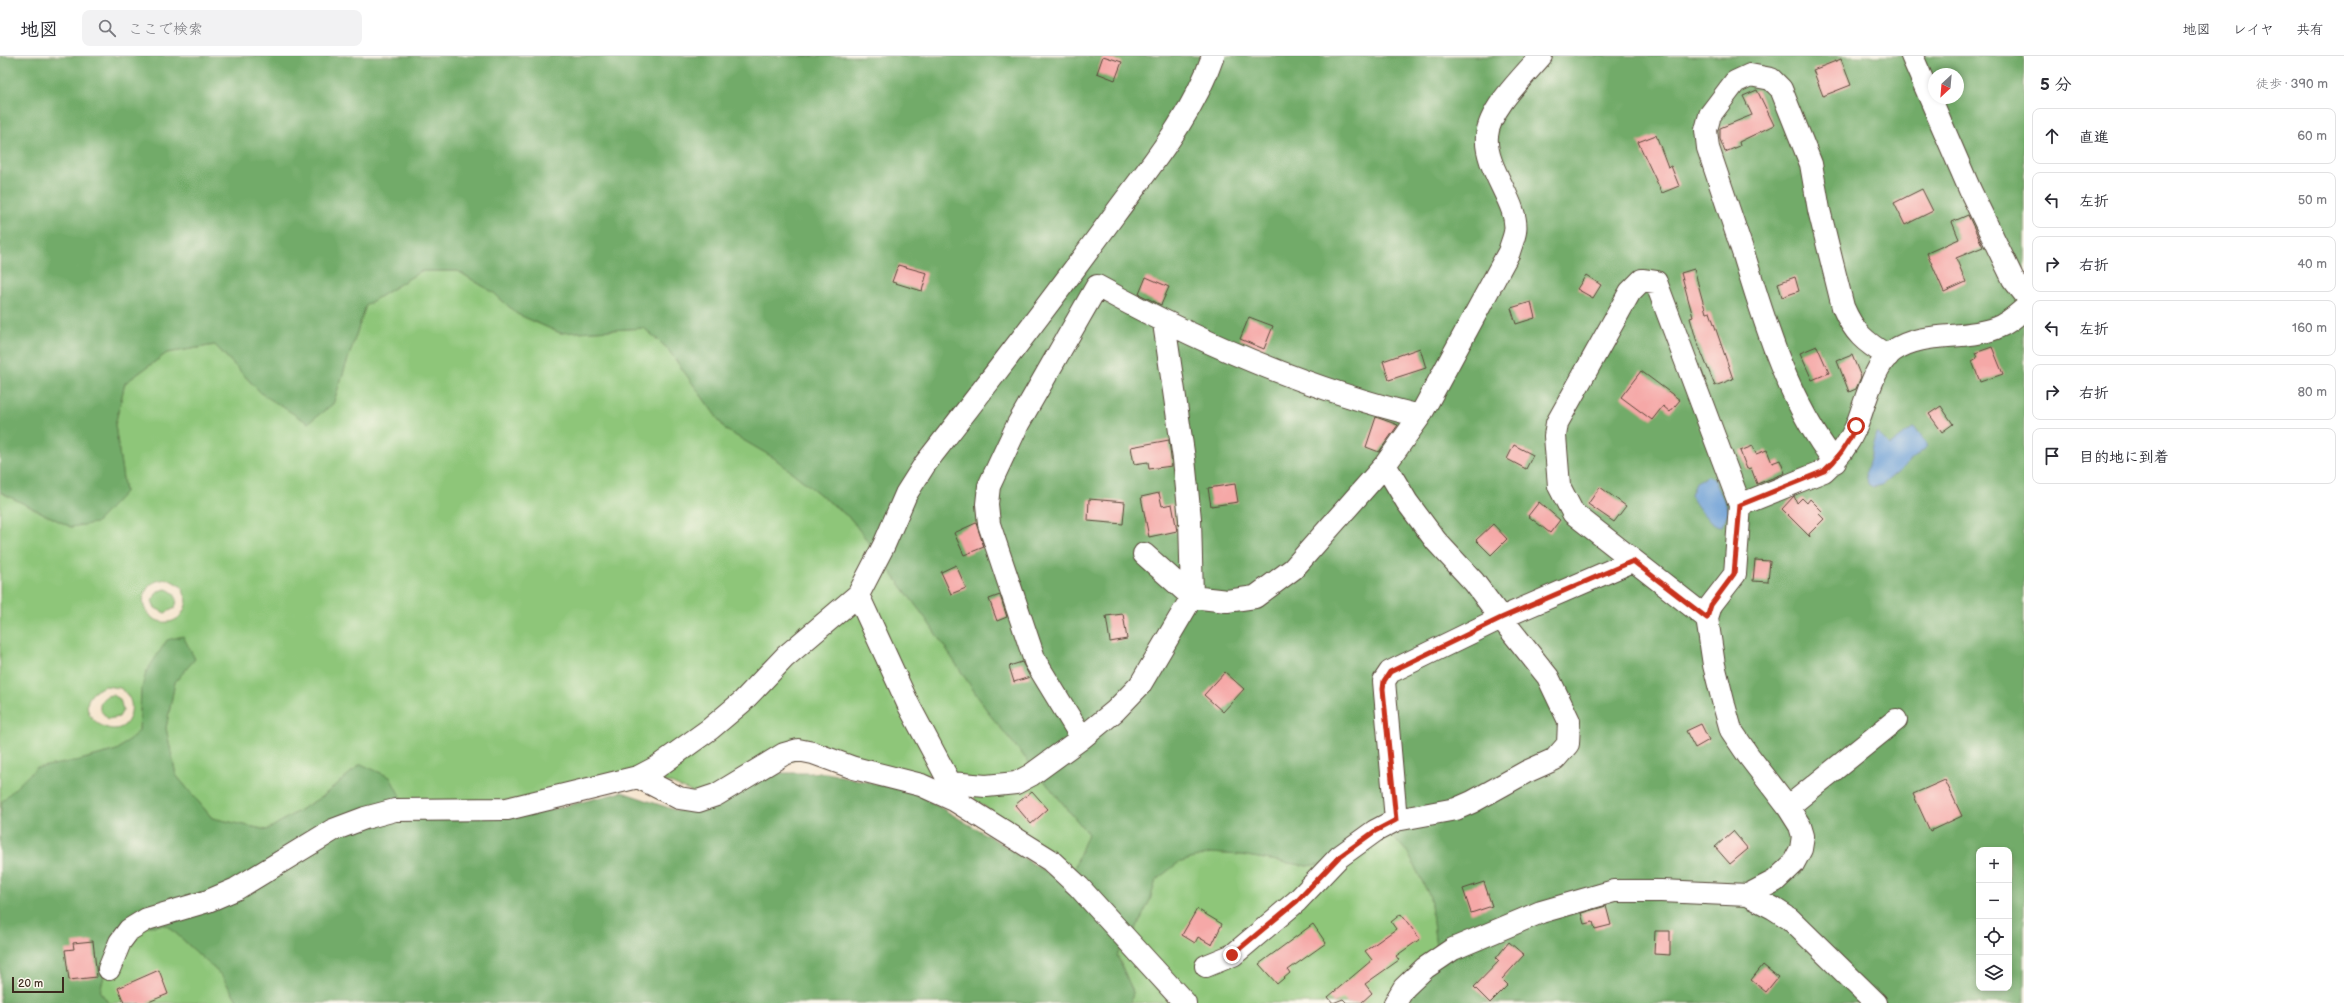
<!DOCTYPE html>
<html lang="ja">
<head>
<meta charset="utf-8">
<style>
	body { margin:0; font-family:"Balsamiq Sans","Klee One",sans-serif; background:#f2f2f3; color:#2b2b33 }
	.controls { position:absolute; right:12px; bottom:12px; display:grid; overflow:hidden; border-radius:8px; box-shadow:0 2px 6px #0003 }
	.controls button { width:36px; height:36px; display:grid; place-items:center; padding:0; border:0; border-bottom:1px solid #e1e1e2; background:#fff; color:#2b2b33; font:20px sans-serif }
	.compass { position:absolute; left:1928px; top:12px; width:36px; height:36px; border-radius:50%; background:#fff; box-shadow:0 2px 6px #0003; rotate:206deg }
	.scale { position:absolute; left:12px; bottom:10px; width:52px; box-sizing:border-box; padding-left:4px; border:2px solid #3b2a1e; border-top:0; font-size:11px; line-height:14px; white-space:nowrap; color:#3b2a1e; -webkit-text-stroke:3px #fbf7ec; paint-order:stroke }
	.stop { position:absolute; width:12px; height:12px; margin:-9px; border:3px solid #c8321e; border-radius:50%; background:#fff }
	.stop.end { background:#c8321e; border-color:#fff; box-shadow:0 1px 4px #0008 }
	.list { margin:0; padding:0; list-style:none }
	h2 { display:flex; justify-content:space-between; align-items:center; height:52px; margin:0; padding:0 16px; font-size:17px }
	h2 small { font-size:13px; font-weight:400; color:#7c7c81 }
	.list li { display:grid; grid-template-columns:26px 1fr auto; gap:12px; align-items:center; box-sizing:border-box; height:56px; margin:0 8px 8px; padding:0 8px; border:1px solid #e1e1e2; border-radius:8px }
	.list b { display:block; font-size:15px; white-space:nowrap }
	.list em { font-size:13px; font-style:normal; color:#7c7c81 }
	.icon { flex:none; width:22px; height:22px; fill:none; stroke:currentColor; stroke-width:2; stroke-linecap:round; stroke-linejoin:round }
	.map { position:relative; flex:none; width:2024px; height:947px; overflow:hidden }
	header { display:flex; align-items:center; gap:24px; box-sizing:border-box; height:56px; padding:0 20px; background:#fff; border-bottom:1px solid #e1e1e2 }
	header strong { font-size:19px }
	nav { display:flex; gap:22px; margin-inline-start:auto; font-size:14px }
	.search { width:280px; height:36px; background:#f2f2f3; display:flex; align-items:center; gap:10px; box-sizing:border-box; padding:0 14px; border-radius:8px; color:#7c7c81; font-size:15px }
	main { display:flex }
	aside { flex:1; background:#fff }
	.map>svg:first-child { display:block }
	.green { fill:#8ec679; stroke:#64784c; fill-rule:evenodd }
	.forest { fill:#72ab69; stroke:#566a44; fill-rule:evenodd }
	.water { fill:#6b9ed6; stroke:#53647a }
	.building { fill:#f5a8a7 }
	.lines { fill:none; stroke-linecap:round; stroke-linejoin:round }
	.minor-casing { stroke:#574638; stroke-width:24 }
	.minor { stroke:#fff; stroke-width:22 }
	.route { stroke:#c8321e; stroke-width:5 }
</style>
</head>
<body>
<header>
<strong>地図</strong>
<div class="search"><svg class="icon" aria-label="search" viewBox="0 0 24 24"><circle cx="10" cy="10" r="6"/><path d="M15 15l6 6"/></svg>ここで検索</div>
<nav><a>地図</a><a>レイヤ</a><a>共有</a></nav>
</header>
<main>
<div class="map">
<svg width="2024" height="947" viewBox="0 0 2024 947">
	<rect width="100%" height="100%" fill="#fbf7ec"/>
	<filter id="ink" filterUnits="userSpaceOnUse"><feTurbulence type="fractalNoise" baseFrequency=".025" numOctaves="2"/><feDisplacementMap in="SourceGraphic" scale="8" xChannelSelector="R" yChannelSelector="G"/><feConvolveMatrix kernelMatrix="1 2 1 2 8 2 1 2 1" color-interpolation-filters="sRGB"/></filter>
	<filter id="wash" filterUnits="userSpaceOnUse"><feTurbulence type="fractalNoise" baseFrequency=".012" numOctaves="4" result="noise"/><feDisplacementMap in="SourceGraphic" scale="16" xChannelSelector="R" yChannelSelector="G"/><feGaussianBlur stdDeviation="0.9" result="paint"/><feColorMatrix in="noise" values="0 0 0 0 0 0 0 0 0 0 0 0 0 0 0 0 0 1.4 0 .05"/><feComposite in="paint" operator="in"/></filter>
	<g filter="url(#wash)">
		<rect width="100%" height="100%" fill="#f6e5ce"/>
		<path class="green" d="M421,215h37l36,22 23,21 43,19 84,-5 23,20 59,82 48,28 77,61 75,100 64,96 98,119 -14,35 -99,-69 -6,-22 -37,-12 -3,9 -54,-10 -48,-17 -131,46 -28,-12 -183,21 -83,-3 -41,-36 -38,32 -56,34 -55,-12 -36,-43 -10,-47 9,-46 19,-23 -53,33 -2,39 -22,19 -37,10 -78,41 -2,17v-326l71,35 54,-35 -10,-67 10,-42 42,-30 48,-8 47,49 71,10 33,-99zM168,523l13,7 6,14c-6,41 -58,18 -40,-11 5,-8 12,-9 21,-10zM105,630l15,2c8,6 13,13 11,24 -8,43 -75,-7 -26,-26z
			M166,533c9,3 13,10 9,19l-10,5 -10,-5 -3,-7 6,-10z
			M113,639l7,4 3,11 -4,7 -11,2 -8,-9c-1,-9 4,-15 13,-15z
			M1391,778l17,19 22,44 6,50 -5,22 -25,34h-275l2,-11 -16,-37 19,-26 14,-29 6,-20 22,-17 32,-10 31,2 66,11 38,-6z
			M167,869l54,50 18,28h-130l-9,-11 9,-37 17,-28z"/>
		<path class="forest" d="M0,0h2024v947h-618l25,-34 5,-22 -6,-50 -22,-44 -17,-19 -46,26 -38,6 -66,-11 -31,-2 -32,10 -22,17 -6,20 -14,29 -19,26 16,37 -2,11h-892l-18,-28 -54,-50 -41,2 -17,28 -9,37 9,11h-109v-185l2,-17 34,-33 44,-8 37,-10 22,-19 2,-39 5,-20 21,-32 16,-4 12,23 -20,23 -9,46 10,47 36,43 55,12 56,-34 38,-32 29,13 12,23 95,17 32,-2 93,-23 56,19 90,-38h59l87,19 78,46 64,40 18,-10 14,-34 -98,-119 -64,-96 -75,-100 -77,-61 -48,-28 -59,-82 -23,-20 -84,5 -43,-19 -23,-21 -36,-22h-37l-55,34 -33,99 -25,19 -46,-29 -47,-49 -48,8 -42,30 -10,42 10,67 -29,31 -25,4 -71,-35zM1934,18h24v24h-24zM1979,794h30v138h-30z"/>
		<path class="water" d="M1914,371l14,19 -46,39 -9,2 -5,-3 -2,-11 11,-40 12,13z
			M1708,420l6,3 15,32 -7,15c-10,2 -27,-21 -31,-31l5,-13z"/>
		<g id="blocks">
			<path class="building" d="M1103,0l19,6 -7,18 -18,-7z
				M1841,3l10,26 -28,11 -10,-26z
				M1757,34l17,35 -35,17 1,4 -15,6 -5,-13v-11l32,-13 -9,-19z
				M1656,79l12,32 3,-1 8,20 -17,7 -24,-51z
				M1922,133l11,22 -28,14 -11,-22z
				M1968,159l15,32 -27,11 10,24 -22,10 -17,-39 32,-14 -7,-17z
				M898,209l29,8 -5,18 -30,-9z
				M1694,213l12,44 4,-1 23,67 -18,7 -19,-47 -6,-21 3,-1 -12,-44z
				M1586,219l15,10 -8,13 -16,-9z
				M1146,221l23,10 -8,18 -22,-11z
				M1795,221l4,14 -17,6 -4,-14z
				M1531,246l4,16 -19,6 -5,-16z
				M1249,261l24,9 -9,23 -24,-10z
				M1817,290l12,27 -17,7 -12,-27z
				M1992,291l11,27 -23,8 -8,-21 5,-3 -2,-5z
				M1420,292l6,20 -37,12 -6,-19z
				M1852,299l9,22 -5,12 -7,3 -12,-31z
				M1641,315l39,29 -10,12 -7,-6 -11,14 -31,-23z
				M1941,350l12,18 -11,8 -13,-18z
				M1376,361l22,8 -19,27 -13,-5z
				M1169,384l3,26 -23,3 -1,-7 -14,2 -3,-17z
				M1514,389l19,10 -7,14 -19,-10z
				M1753,390l3,8 11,-4 5,13 8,-3 5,13 -28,11 -6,-16 -4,1 -7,-18z
				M1235,428l3,18 -27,4 -3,-18z
				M1600,431l26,19 -12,16 -26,-18z
				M1159,437l3,13 10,-2 5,27 -28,6 -8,-40z
				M1794,440l3,7 5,-5 5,5 3,-4 12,12 -3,3 5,5 -15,15 1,3 -28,-28z
				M1089,443l36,3 -2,22 -35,-3z
				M1539,446l21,18 -10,13 -22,-17z
				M976,467l8,24 -20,8 -10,-22z
				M1493,468l14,15 -16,16 -15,-15z
				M1755,504l15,1 -2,21 -15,-1z
				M956,509l10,23 -15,6 -10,-22z
				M1000,539l7,22 -10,4 -8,-22z
				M1123,558l4,25 -17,3 -4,-26z
				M1022,606l8,15 -16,5 -5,-16z
				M1225,616l19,17 -21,23 -19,-17z
				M1701,668l8,16 -14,8 -9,-17z
				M1945,724l17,36 -32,15 -17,-37z
				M1032,735l16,18 -17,15 -16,-19z
				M1733,775l15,18 -18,15 -15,-17z
				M1484,826l8,24 -21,7 -8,-24z
				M1606,850l5,19 -16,4 -2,-7 -9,2 -3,-11z
				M1197,853l25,15 -10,21 -14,-8 -3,6 -13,-8z
				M1401,858l19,25 -24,17 3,4 -34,24 7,9 -11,10h-14l-4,-4 -10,4 -5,-6 44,-37 -7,-9 31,-22 -5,-7z
				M1313,868l13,19 -38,27 2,3 -13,11 -18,-20z
				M1655,875h15v24l-16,-1z
				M93,885l4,36 -28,3 -4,-30 9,-1 -1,-6z
				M1509,886l15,13 -22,24 6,6 -18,18 -16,-16 25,-26 -3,-3z
				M1763,909l15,12 -12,15 -15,-12z
				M159,914l9,24 -22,9h-22l-6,-15z"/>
		</g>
	</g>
	<g filter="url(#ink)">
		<use href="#blocks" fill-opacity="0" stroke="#574638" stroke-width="1"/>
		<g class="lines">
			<defs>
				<path id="minor" d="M1912,0l58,134 43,89 11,14
					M1164,267l20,136 6,60 2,78
					M1420,360l89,-164c2,-7 5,-14 6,-20 5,-28 -31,-63 -28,-96 2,-27 37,-60 54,-80
					M1835,406c-47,-61 -69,-135 -91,-207 -12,-36 -24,-71 -36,-107l-2,-18 4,-15 25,-33 15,-7 21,4 10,10 30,75 8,46 24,97c11,26 22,35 45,49
					M1385,409l22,37 29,39 38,41 27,36 132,-57
					M1740,449l84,-34c14,-12 24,-26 32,-44 9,-22 17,-62 37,-76 30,-21 70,-10 103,-23 11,-4 20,-12 28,-19
					M1144,498l48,43
					M858,539l51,111 41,77 3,14
					M1707,562l-134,-105 -14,-27 -4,-50 2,-13 73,-131 12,-12 14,2 84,223 -5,69 -24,31 -4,13 7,47 10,40 7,25 17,25 40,52 12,19 3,10 -2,13 -8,15 -18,17 -27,14
					M638,721l41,21 19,3 18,-6 68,-41 14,-4 15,3 41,15 67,17 33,15 96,60 29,27 106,116
					M950,727l36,3 30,-3 15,-8 51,-37 33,-27 25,-26 52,-88 35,4 28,-4 38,-28 92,-104 35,-49c-114,-27 -221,-74 -323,-130l-79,138 -29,62 -2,18 2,20 46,137 47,77
					M1788,751l108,-87
					M1206,910l27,-11 64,-54 42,-44 36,-26 21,-11 60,-11 16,-7 54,-30 29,-13 13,-15 1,-23 -21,-44 -47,-59 -111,54 -6,9 12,139
					M109,913l11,-27 9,-12 18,-11 61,-18 28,-12 97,-59 32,-12 30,-8 112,-1 131,-32 19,-10 53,-38 32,-27 43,-45 73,-62 26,-50 22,-51 19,-30c64,-82 128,-165 190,-250 36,-49 78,-99 98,-158
					M1395,947l9,-15 21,-20 28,-19 88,-37 73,-21h47l87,4 25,13 17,11 86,84"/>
			</defs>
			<use href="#minor" class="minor-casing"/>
			<use href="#minor" class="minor"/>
		</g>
	</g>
	<g class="lines" filter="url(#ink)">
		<path class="route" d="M1232,899l65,-54 42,-44 36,-26 21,-11 -13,-131 1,-8 6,-9 111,-54 132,-57 74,57 4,-13 23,-31 6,-69 84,-34c15,-13 24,-27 32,-45"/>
	</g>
</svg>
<div class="controls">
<button>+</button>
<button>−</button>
<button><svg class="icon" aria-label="locate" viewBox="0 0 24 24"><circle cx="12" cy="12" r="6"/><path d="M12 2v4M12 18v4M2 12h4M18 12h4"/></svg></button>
<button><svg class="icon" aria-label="layers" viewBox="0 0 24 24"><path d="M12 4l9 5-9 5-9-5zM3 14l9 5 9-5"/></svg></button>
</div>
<svg class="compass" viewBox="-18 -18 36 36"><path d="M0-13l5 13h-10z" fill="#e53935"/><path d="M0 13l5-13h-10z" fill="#7c7c81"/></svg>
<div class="scale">20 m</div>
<div class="stop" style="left:1856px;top:370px"></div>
<div class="stop end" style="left:1232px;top:899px"></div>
</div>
<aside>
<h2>5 分<small>徒歩 · 390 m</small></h2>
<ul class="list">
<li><svg class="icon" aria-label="ahead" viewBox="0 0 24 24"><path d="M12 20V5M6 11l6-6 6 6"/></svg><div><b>直進</b></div><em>60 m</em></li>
<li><svg class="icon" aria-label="left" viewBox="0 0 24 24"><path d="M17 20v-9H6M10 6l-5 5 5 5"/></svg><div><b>左折</b></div><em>50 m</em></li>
<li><svg class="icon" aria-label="right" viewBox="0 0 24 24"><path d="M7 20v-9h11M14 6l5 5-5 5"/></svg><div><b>右折</b></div><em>40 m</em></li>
<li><svg class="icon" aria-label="left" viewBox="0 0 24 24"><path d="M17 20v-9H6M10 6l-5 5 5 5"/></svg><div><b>左折</b></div><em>160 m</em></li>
<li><svg class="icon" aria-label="right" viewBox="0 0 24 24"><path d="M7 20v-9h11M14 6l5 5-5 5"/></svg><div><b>右折</b></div><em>80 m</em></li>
<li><svg class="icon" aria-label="arrive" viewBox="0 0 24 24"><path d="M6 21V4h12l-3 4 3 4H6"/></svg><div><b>目的地に到着</b></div></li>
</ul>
</aside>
</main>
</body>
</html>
